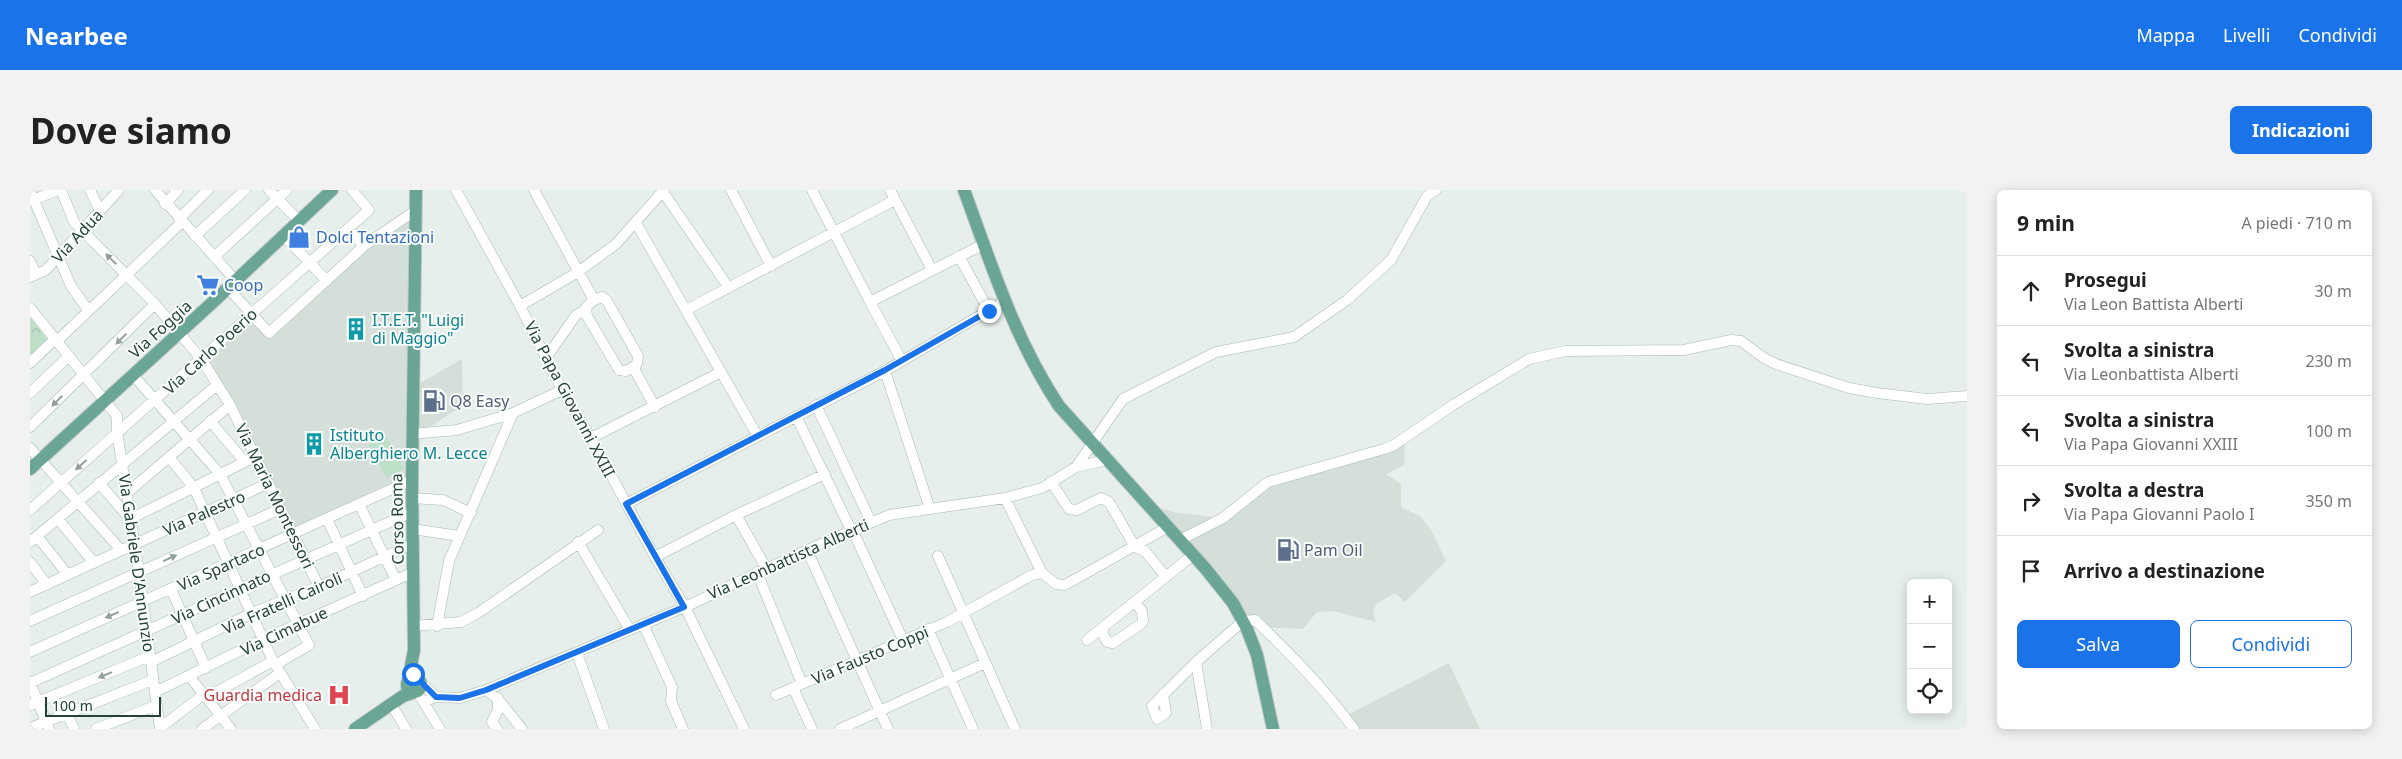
<!DOCTYPE html>
<html lang="it">
<head>
<meta charset="utf-8">
<style>
	body { margin:0; font-family:"Noto Sans",sans-serif; background:#f2f2f2; color:#222 }
	.controls { position:absolute; right:15px; bottom:15px; display:grid; overflow:hidden; border-radius:8px; box-shadow:0 2px 12px #0003 }
	.controls button { width:45px; height:45px; display:grid; place-items:center; padding:0; border:0; border-bottom:1px solid #e0e0e0; background:#fff; color:#222; font:25px sans-serif }
	.scale { position:absolute; left:15px; bottom:12px; width:116px; box-sizing:border-box; padding-left:5px; border:2px solid #24423a; border-top:0; font-size:14px; line-height:18px; white-space:nowrap; color:#24423a; -webkit-text-stroke:4px #f7fbf9; paint-order:stroke }
	.stop { position:absolute; width:15px; height:15px; margin:-11px; border:4px solid #1a73e8; border-radius:50%; background:#fff }
	.stop.end { background:#1a73e8; border-color:#fff; box-shadow:0 1px 5px #0008 }
	.list { margin:0; padding:0; list-style:none }
	h2 { display:flex; justify-content:space-between; align-items:center; height:65px; margin:0; padding:0 20px; font-size:21px }
	h2 small { font-size:16px; font-weight:400; color:#767676 }
	.list li { display:grid; grid-template-columns:32px 1fr auto; gap:15px; align-items:center; box-sizing:border-box; height:70px; padding:0 20px; border-top:1px solid #e0e0e0 }
	.list b { display:block; font-size:19px; white-space:nowrap }
	.list p { margin:0; font-size:16px; white-space:nowrap; color:#767676 }
	.list em { font-size:16px; font-style:normal; color:#767676 }
	.actions { display:flex; gap:10px; padding:15px 20px }
	.actions a { flex:1; padding:11px 0; border:1px solid #1a73e8; border-radius:8px; text-align:center; font-size:18px; color:#1a73e8 }
	.actions .main { background:#1a73e8; color:#fff }
	.icon { flex:none; width:28px; height:28px; fill:none; stroke:currentColor; stroke-width:2; stroke-linecap:round; stroke-linejoin:round }
	.map { position:relative; flex:none; width:1937px; height:539px; overflow:hidden; border-radius:8px }
	header { display:flex; align-items:center; gap:30px; box-sizing:border-box; height:70px; padding:0 25px; background:#1a73e8; color:#fff }
	header strong { font-size:24px }
	nav { display:flex; gap:28px; margin-inline-start:auto; font-size:18px }
	.intro { display:flex; align-items:center; justify-content:space-between; box-sizing:border-box; height:120px; padding:0 30px }
	h1 { margin:0; font-size:35px }
	.button { padding:12px 22px; border-radius:8px; background:#1a73e8; color:#fff; font-size:18px; font-weight:700 }
	main { display:flex; gap:30px; padding:0 30px }
	aside { flex:1; background:#fff; border-radius:8px; box-shadow:0 2px 12px #0003 }
	.map>svg:first-child { display:block }
	.built { fill:#d4dfda }
	.grass { fill:#bfe0c8 }
	.park { fill:url(#park-crowns) }
	.lines { fill:none; stroke-linecap:round; stroke-linejoin:round }
	.minor-casing { stroke:#a8b8b2; stroke-width:11 }
	.major-casing { stroke:#c2cac8; stroke-width:14 }
	.minor { stroke:#fff; stroke-width:10 }
	.major { stroke:#6aa596; stroke-width:12 }
	.oneway { fill:#92a09c }
	.route { stroke:#1a73e8; stroke-width:6 }
	.labels { text-anchor:middle; stroke-width:4; stroke-linejoin:round; paint-order:stroke }
	.street-label { font-size:16px; fill:#24423a; stroke:#f7fbf9 }
	.shop-label { font-size:16px; fill:#366cbe; stroke:#f7fbf9; text-anchor:start }
	.culture-label { font-size:16px; fill:#0d838f; stroke:#f7fbf9; text-anchor:start }
	.service-label { font-size:16px; fill:#4e5e75; stroke:#f7fbf9; text-anchor:start }
	.health-label { font-size:16px; fill:#be3a42; stroke:#f7fbf9; text-anchor:end }
</style>
</head>
<body>
<header>
<strong>Nearbee</strong>
<nav><a>Mappa</a><a>Livelli</a><a>Condividi</a></nav>
</header>
<div class="intro"><h1>Dove siamo</h1><a class="button">Indicazioni</a></div>
<main>
<div class="map">
<svg width="1937" height="539" viewBox="0 0 1937 539">
	<defs>
		<pattern id="park-crowns" width="20" height="18" patternUnits="userSpaceOnUse" patternTransform="scale(1.25)"><rect width="20" height="18" fill="#bfe0c8"/><path d="M2 6a3 3 0 1 1 6 0M12 15a3 3 0 1 1 6 0" fill="none" stroke="#a4c1ad"/></pattern>
	</defs>
	<rect width="100%" height="100%" fill="#e6efeb"/>
	<path class="built" d="M382,26l6,168 44,-25 1,46 -38,25 -18,1 -1,45 -112,52 -60,-126 -26,-43 43,-40 16,17 99,-88z
		M1375,251l-1,24 -18,9 15,10v23l19,9 11,14 15,31 -41,41 -10,-9 -19,11 -3,9 3,9 -43,-11 -16,1 -14,17 -47,-2 -11,10 -24,-42 -72,-81 11,-6 13,4 42,5 13,-6 38,-31z
		M1419,473l31,66h-120l-11,-15z"/>
	<path class="grass" d="M355,245l19,33 -17,10 -19,-33z"/>
	<path class="park" d="M0,127l18,23 -18,16z"/>
	<g class="lines">
		<defs>
			<path id="minor" d="M31,0l13,32 81,82 47,56 28,45 89,182
				M60,0l10,21
				M125,0l81,91
				M239,0l30,31
				M426,0l64,116 42,84 29,48 64,119 30,50 59,122
				M504,0l60,110 -8,7 1,9 32,54 7,1 7,-4
				M701,0l40,76
				M782,0l58,112
				M860,0l42,80
				M0,1l41,95 17,24
				M633,2l66,96
				M0,11l28,-11
				M135,14l13,-14
				M149,29l29,-29
				M606,33l121,212
				M318,39l16,17
				M165,46l50,-46
				M254,46l43,45
				M929,66l30,55
				M184,67l73,-67
				M0,71l6,13
				M0,87l16,-7 73,-80
				M198,98l41,45 95,-87 52,-36
				M564,110l8,-3 5,4 31,55 -1,8 -4,3 22,40
				M490,116l58,-34 38,-28 48,-54
				M0,118l87,108v16l22,140 21,157
				M656,120l209,-110
				M27,151l125,-119
				M516,168l30,-43 9,-5
				M872,171l-32,-59 114,-58
				M0,173l25,-24
				M855,181l45,138
				M103,185l87,99 89,171 -34,20
				M0,203l39,-37
				M786,215l55,117
				M766,226l55,114
				M180,231l35,41
				M0,237l125,-123
				M382,244l45,-4 56,-17
				M561,248l130,-66
				M0,258l91,102
				M139,267l25,31 79,173 42,68
				M1046,277l31,-7
				M1021,292l18,27 8,1 24,-12 8,4 26,45 10,4 21,26
				M69,293l31,36 127,-63
				M97,303l103,-88
				M382,308l31,2 28,13
				M975,308l37,75
				M329,314l37,76
				M596,314l259,-133 120,-70
				M0,320l339,-300 -17,-20
				M706,325l30,53
				M28,329l36,44
				M297,329l36,77
				M382,339l48,7
				M822,339l51,111
				M7,346l31,39
				M1150,350l43,-22 45,-36 116,-33 10,-4 59,-40 76,-46 36,-8 119,-1 47,-10 10,1 23,17 12,6 73,24 28,5 50,6 40,-3
				M0,352l187,-157
				M548,352l52,88
				M777,360l81,179
				M908,366l77,173
				M625,367l81,-42 89,-41
				M0,372l17,23
				M727,382l45,112
				M141,399l35,79
				M0,402l239,-109
				M0,431l250,-112
				M613,434l29,63 -1,14 12,28
				M383,436l48,-4 17,-9 120,-83
				M407,436l12,-65 64,-148 49,-23
				M1073,437v7l4,8 6,1 28,-19 2,-3 -1,-10 -7,-9
				M898,439l45,100
				M1057,450l106,-85
				M0,462l382,-172
				M547,463l27,76
				M121,472l101,-49 66,-26 94,-43
				M1166,472l11,67
				M160,487l41,52
				M389,491l17,16
				M0,492l19,47
				M0,493l382,-171
				M763,498l19,41
				M456,500l12,9 24,30
				M125,502l109,-53 150,-67
				M1133,504l3,19 -9,6 -5,-13 44,-44 47,-41 12,-1c36,34 70,69 99,109
				M746,505l171,-73 85,-47 10,-2 14,11 9,1 103,-58
				M391,508l19,31
				M394,512l12,-5 24,1 26,-8 199,-83 122,-57 82,-35 116,-17 37,-10 34,-21 47,-68 93,-47 78,-15 53,-37 44,-40 36,-64 9,-6
				M361,514l15,25
				M0,515l120,-49
				M36,522l8,17
				M0,538l123,-48
				M130,538l39,-30 12,-3 62,-34
				M66,539l61,-24
				M172,539l78,-56
				M467,539l-5,-7 6,-12v-12
				M810,539l145,-66"/>
			<path id="major" d="M934,0c28,76 50,148 95,216l146,162 28,35 14,26 10,26 16,74
				M0,279l183,-167 119,-112
				M377 495a7 7 0 1 1 14 0a7 7 0 1 1-14 0Z
				M378,492l6,-32 -2,-170 4,-290
				M325,539l48,-33 12,-4"/>
		</defs>
		<use href="#minor" class="minor-casing"/>
		<use href="#major" class="major-casing"/>
		<use href="#minor" class="minor"/>
		<use href="#major" class="major"/>
	</g>
	<defs><path id="oneway-solid" d="M-6-.8H1V-3.2L6.5 0L1 3.2V.8H-6Z" transform="scale(1.25)"/></defs>
	<g class="oneway">
		<use href="#oneway-solid" transform="translate(81 69) rotate(-136)"/>
		<use href="#oneway-solid" transform="translate(91 149) rotate(135)"/>
		<use href="#oneway-solid" transform="translate(27 211) rotate(136)"/>
		<use href="#oneway-solid" transform="translate(51 275) rotate(138)"/>
		<use href="#oneway-solid" transform="translate(140 368) rotate(-24)"/>
		<use href="#oneway-solid" transform="translate(82 425) rotate(156)"/>
		<use href="#oneway-solid" transform="translate(75 485) rotate(158)"/>
	</g>
	<g class="lines">
		<path class="route" d="M383,484l23,23 24,1 26,-8 198,-83 -58,-103 259,-134 104,-59"/>
	</g>
	<defs>
		<symbol id="shop-bare" viewBox="-9 -9 18 18"><path d="M-5-2.5h2.3a2.7 3.5 0 0 1 5.4 0H5L5.5 6h-11ZM-1.5-2.5h3a1.5 2.3 0 0 0-3 0Z" fill="#3f7fe0" stroke="#f7fbf9" stroke-width="2.5" paint-order="stroke"/></symbol>
		<symbol id="supermarket-bare" viewBox="-9 -9 18 18"><path d="M-6-5.5h2.5l.6 2H6L4.5 2H-2.5L-4.4-4H-6ZM-1.5 3.2a1.3 1.3 0 1 0 .1 0ZM3 3.2a1.3 1.3 0 1 0 .1 0Z" fill="#3f7fe0" stroke="#f7fbf9" stroke-width="2.5" paint-order="stroke"/></symbol>
		<symbol id="building-bare" viewBox="-9 -9 18 18"><path d="M-4-6H4V6H1V3H-1V6H-4ZM-2.5-4.3h1.7v1.8h-1.7ZM.8-4.3h1.7v1.8H.8ZM-2.5-1h1.7V.8h-1.7ZM.8-1h1.7V.8H.8Z" fill="#0f9aa8" stroke="#f7fbf9" stroke-width="2.5" paint-order="stroke"/></symbol>
		<symbol id="fuel-bare" viewBox="-9 -9 18 18"><path d="M-5.5-6h7V0h2V4h1.3V-2.5L3-4.5l.8-.8L6-3V5H2.5V1h-1V6h-7ZM-4.2-4.7v3.2H.2V-4.7Z" fill="#5c6f8a" stroke="#f7fbf9" stroke-width="2.5" paint-order="stroke"/></symbol>
		<symbol id="hospital-bare" viewBox="-9 -9 18 18"><path d="M-5-5h3v3.5h4V-5h3V5h-3V1.5h-4V5h-3Z" fill="#e0444e" stroke="#f7fbf9" stroke-width="2.5" paint-order="stroke"/></symbol>
	</defs>
	<g fill-rule="evenodd">
		<use href="#shop-bare" x="253" y="31" width="32" height="32"/>
		<use href="#supermarket-bare" x="162" y="79" width="32" height="32"/>
		<use href="#building-bare" x="310" y="123" width="32" height="32"/>
		<use href="#fuel-bare" x="388" y="195" width="32" height="32"/>
		<use href="#building-bare" x="268" y="238" width="32" height="32"/>
		<use href="#fuel-bare" x="1242" y="344" width="32" height="32"/>
		<use href="#hospital-bare" x="293" y="489" width="32" height="32"/>
	</g>
	<g class="labels">
		<g class="street-label">
			<text transform="translate(47 46) rotate(-47)" y="6">Via Adua</text>
			<text transform="translate(130 139) rotate(-42)" y="6">Via Foggia</text>
			<text transform="translate(180 161) rotate(-42)" y="6">Via Carlo Poerio</text>
			<text transform="translate(540 209) rotate(62)" y="6">Via Papa Giovanni XXIII</text>
			<text transform="translate(245 306) rotate(64)" y="6">Via Maria Montessori</text>
			<text transform="translate(174 323) rotate(-24)" y="6">Via Palestro</text>
			<text transform="translate(367 329) rotate(-91)" y="6">Corso Roma</text>
			<text transform="translate(758 369) rotate(-24)" y="6">Via Leonbattista Alberti</text>
			<text transform="translate(107 373) rotate(82)" y="6">Via Gabriele D'Annunzio</text>
			<text transform="translate(191 377) rotate(-24)" y="6">Via Spartaco</text>
			<text transform="translate(191 407) rotate(-25)" y="6">Via Cincinnato</text>
			<text transform="translate(252 413) rotate(-24)" y="6">Via Fratelli Cairoli</text>
			<text transform="translate(254 441) rotate(-25)" y="6">Via Cimabue</text>
			<text transform="translate(840 465) rotate(-23)" y="6">Via Fausto Coppi</text>
		</g>
		<g class="shop-label">
			<text x="286" y="53">Dolci Tentazioni</text>
			<text x="194" y="101">Coop</text>
		</g>
		<g class="culture-label">
			<text x="342" y="136">I.T.E.T. "Luigi<tspan x="342" dy="18">di Maggio"</tspan></text>
			<text x="300" y="251">Istituto<tspan x="300" dy="18">Alberghiero M. Lecce</tspan></text>
		</g>
		<g class="service-label">
			<text x="420" y="217">Q8 Easy</text>
			<text x="1274" y="366">Pam Oil</text>
		</g>
		<g class="health-label">
			<text x="292" y="511">Guardia medica</text>
		</g>
	</g>
</svg>
<div class="controls">
<button>+</button>
<button>−</button>
<button><svg class="icon" aria-label="locate" viewBox="0 0 24 24"><circle cx="12" cy="12" r="6"/><path d="M12 2v4M12 18v4M2 12h4M18 12h4"/></svg></button>
</div>
<div class="scale">100 m</div>
<div class="stop" style="left:383px;top:484px"></div>
<div class="stop end" style="left:959px;top:121px"></div>
</div>
<aside>
<h2>9 min<small>A piedi · 710 m</small></h2>
<ul class="list">
<li><svg class="icon" aria-label="ahead" viewBox="0 0 24 24"><path d="M12 20V5M6 11l6-6 6 6"/></svg><div><b>Prosegui</b><p>Via Leon Battista Alberti</p></div><em>30 m</em></li>
<li><svg class="icon" aria-label="left" viewBox="0 0 24 24"><path d="M17 20v-9H6M10 6l-5 5 5 5"/></svg><div><b>Svolta a sinistra</b><p>Via Leonbattista Alberti</p></div><em>230 m</em></li>
<li><svg class="icon" aria-label="left" viewBox="0 0 24 24"><path d="M17 20v-9H6M10 6l-5 5 5 5"/></svg><div><b>Svolta a sinistra</b><p>Via Papa Giovanni XXIII</p></div><em>100 m</em></li>
<li><svg class="icon" aria-label="right" viewBox="0 0 24 24"><path d="M7 20v-9h11M14 6l5 5-5 5"/></svg><div><b>Svolta a destra</b><p>Via Papa Giovanni Paolo I</p></div><em>350 m</em></li>
<li><svg class="icon" aria-label="arrive" viewBox="0 0 24 24"><path d="M6 21V4h12l-3 4 3 4H6"/></svg><div><b>Arrivo a destinazione</b></div></li>
</ul>
<div class="actions"><a class="main">Salva</a><a>Condividi</a></div>
</aside>
</main>
</body>
</html>
